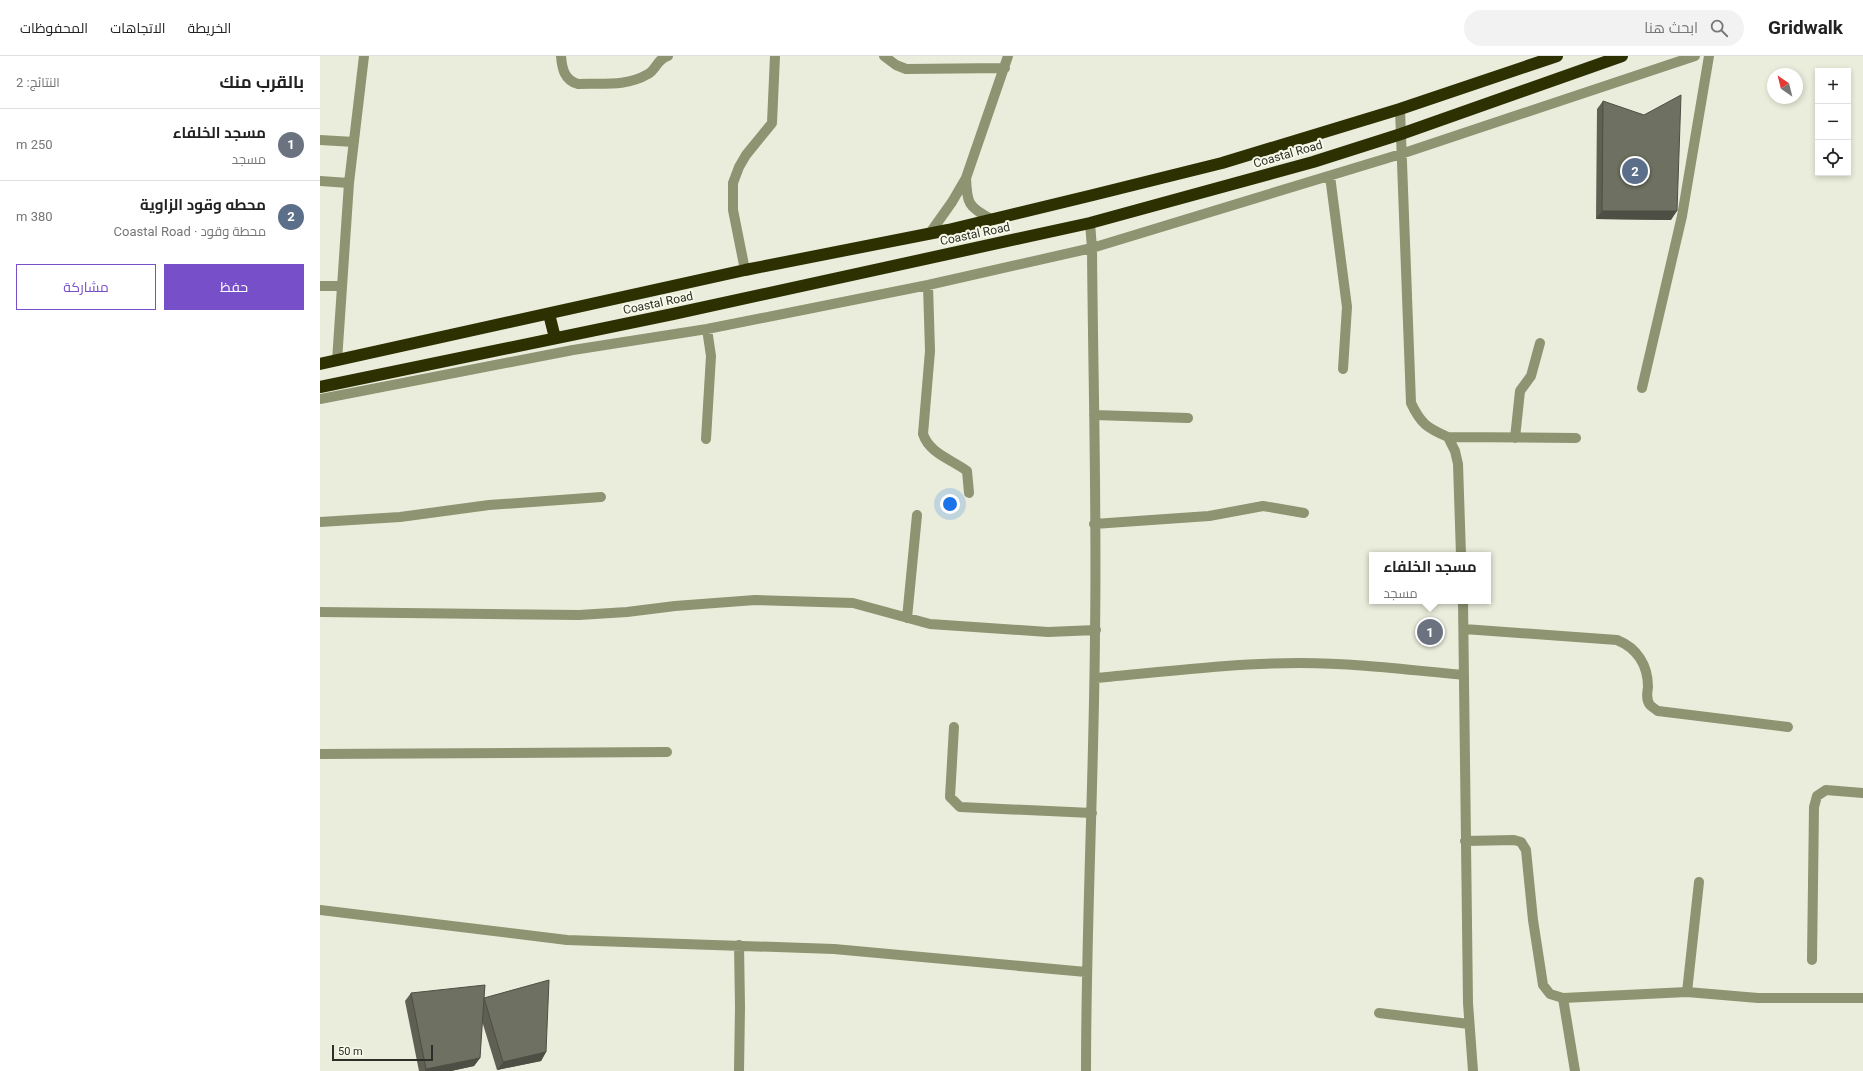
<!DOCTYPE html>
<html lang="ar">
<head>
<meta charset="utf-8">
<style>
	body { margin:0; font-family:Roboto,Cairo,sans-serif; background:#f2f2f2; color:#222; direction:rtl }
	.controls { position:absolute; right:12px; top:12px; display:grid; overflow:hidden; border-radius:0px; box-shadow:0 2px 6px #0003 }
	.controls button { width:36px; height:36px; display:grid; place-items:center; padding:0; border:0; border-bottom:1px solid #e0e0e0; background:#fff; color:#222; font:20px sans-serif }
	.compass { position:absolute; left:1447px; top:12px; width:36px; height:36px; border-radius:50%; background:#fff; box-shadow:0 2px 6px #0003; rotate:325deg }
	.scale { position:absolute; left:12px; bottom:10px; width:101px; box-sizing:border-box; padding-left:4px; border:2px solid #2d2e27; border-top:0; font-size:11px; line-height:14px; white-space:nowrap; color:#2d2e27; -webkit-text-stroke:3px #f7fae9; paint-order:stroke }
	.you { position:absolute; left:630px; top:448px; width:14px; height:14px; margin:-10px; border:3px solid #fff; border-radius:50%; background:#1a73e8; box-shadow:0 0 0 6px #1a73e833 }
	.badge { display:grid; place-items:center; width:26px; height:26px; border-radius:50%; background:#774fc8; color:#fff; font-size:13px; font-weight:700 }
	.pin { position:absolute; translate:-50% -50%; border:2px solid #fff; box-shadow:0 1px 4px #0006 }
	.popup { position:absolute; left:1049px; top:496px; width:122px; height:52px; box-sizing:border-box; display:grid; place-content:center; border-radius:0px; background:#fff; filter:drop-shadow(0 1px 3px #0005); font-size:13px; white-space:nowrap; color:#767676 }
	.popup b { font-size:15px; color:#222 }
	.popup::after { content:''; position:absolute; left:50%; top:100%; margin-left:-8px; border:8px solid transparent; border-top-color:#fff }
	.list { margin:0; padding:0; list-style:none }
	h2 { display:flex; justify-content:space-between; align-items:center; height:52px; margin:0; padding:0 16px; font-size:17px }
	h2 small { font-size:13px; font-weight:400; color:#767676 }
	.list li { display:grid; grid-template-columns:26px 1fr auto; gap:12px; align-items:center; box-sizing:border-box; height:72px; padding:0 16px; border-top:1px solid #e0e0e0 }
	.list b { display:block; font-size:15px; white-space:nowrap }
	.list p { margin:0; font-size:13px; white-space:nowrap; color:#767676 }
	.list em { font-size:13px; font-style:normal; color:#767676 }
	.actions { display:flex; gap:8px; padding:12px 16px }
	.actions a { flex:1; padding:9px 0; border:1px solid #774fc8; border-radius:0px; text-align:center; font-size:14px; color:#774fc8 }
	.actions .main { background:#774fc8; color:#fff }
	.icon { flex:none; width:22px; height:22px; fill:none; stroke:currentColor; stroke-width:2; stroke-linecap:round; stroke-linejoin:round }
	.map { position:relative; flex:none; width:1543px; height:1015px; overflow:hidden; direction:ltr }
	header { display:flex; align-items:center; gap:24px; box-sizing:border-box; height:56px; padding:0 20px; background:#fff; border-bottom:1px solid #e0e0e0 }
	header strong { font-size:19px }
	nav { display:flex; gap:22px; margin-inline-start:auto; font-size:14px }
	.search { width:280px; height:36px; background:#f2f2f2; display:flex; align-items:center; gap:10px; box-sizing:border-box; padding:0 14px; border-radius:22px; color:#767676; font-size:15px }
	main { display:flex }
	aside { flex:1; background:#fff }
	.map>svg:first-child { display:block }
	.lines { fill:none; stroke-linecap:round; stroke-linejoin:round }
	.minor { stroke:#8e9371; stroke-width:10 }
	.highway { stroke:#2d3102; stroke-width:12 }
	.wall { fill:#5f6053 }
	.shaded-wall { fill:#4d4e44 }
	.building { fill:#6e7061; stroke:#4d4e44 }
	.labels { text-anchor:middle; stroke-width:4; stroke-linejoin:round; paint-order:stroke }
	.street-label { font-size:12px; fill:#2d2e27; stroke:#f7fae9 }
</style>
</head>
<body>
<header>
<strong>Gridwalk</strong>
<div class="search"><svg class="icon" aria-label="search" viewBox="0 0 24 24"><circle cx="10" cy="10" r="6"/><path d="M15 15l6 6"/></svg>ابحث هنا</div>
<nav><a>الخريطة</a><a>الاتجاهات</a><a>المحفوظات</a></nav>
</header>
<main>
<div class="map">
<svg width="1543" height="1015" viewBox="0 0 1543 1015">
	<rect width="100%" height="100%" fill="#eaeddb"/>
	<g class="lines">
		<path class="minor" d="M241,0c1,12 3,24 17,28 24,-1 48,3 70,-10 8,-4 9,-15 20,-18
			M564,0l12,9 10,4 99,-1
			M1080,53l11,294c10,21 16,25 37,34l128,1
			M0,84l34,2
			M1010,120l17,131 -4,62
			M646,122c1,25 2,29 25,41
			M0,125l29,2
			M610,177l22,-31 14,-24 42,-122
			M425,214l-12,-60v-27l6,-16 7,-12 26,-32 3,-67
			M608,229l2,66 -7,83c7,20 28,25 44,37l2,22
			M0,230h22
			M17,305l12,-178 15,-127
			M1322,332l40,-172 27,-160
			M0,343l253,-49 134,-21 221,-44 164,-37 309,-94 294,-98
			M774,359l94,3
			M1128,381l7,14 3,13 3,91
			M1195,382l5,-47 11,-15 9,-33
			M386,383l5,-83 -4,-27
			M0,466l80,-5 89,-12 112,-8
			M774,468l115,-8 54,-10 41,7
			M1143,545l5,402 5,68
			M0,556l259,3 48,-3 48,-6 80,-6 98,3 77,21 118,8 48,-2
			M587,562l10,-103
			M1144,573l153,11c20,8 31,25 31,47 -1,6 -2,13 2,18 2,2 5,4 8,6l130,16
			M775,622c68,-6 137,-15 205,-15 55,0 110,7 164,12
			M634,671l-4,70 10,10 132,6
			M0,698l347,-2
			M1145,785l49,-1 7,2 5,8 7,70 10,65 7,9 13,4 124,-6 71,6h105
			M0,854l247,30 267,9 252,23
			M1492,904l2,-153 3,-11 9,-6 37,3
			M1367,936l12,-110
			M1243,942l12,73
			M1059,957l90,11
			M419,1015l1,-64 -1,-62
			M766,1015c0,-146 8,-292 9,-438 2,-128 -2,-257 -3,-385l-2,-25"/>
		<path class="highway" d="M229,258l6,24
			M0,308l425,-94 203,-40 145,-35 129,-32 178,-54 157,-53
			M0,331l353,-73 417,-91 223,-61 88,-28 221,-78"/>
	</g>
	<path class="wall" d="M1283,45l68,119 -75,-1 1,-110z
		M91,937l73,5 62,54 -5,9 -44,9 -15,-49 -2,37 -6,8 -23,5h-32l-14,-70z"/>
	<path class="shaded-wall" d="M1282,155h75l-6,9 -75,-1z
		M226,996l-5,9 -44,9 6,-8z
		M160,1002l-6,8 -23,5h-26l1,-2z"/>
	<path class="building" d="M1361,39l-4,116h-75l1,-110 41,14z
		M229,924l-3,72 -43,10 -19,-64 -4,60 -54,11 -15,-76 74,-8 -1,13z"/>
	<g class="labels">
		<g class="street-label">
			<text transform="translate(968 98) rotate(-16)" y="4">Coastal Road</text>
			<text transform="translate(655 178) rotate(-12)" y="4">Coastal Road</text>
			<text transform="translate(338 247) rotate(-12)" y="4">Coastal Road</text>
		</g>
	</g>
</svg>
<div class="controls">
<button>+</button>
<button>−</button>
<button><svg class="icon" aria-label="locate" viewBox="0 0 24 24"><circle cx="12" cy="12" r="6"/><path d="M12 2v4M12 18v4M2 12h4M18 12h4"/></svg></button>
</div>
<svg class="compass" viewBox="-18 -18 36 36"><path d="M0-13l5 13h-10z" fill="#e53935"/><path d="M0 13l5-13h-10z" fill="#767676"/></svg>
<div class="scale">50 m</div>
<div class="you"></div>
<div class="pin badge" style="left:1110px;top:576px;background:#6b7280">1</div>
<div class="popup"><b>مسجد الخلفاء</b>مسجد</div>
<div class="pin badge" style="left:1315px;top:115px;background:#5c6f8a">2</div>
</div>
<aside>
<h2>بالقرب منك<small>النتائج: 2</small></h2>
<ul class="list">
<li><span class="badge" style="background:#6b7280">1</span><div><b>مسجد الخلفاء</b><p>مسجد</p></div><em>250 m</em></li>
<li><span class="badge" style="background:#5c6f8a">2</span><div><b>محطه وقود الزاوية</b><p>محطة وقود · Coastal Road</p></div><em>380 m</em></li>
</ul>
<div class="actions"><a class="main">حفظ</a><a>مشاركة</a></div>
</aside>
</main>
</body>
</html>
